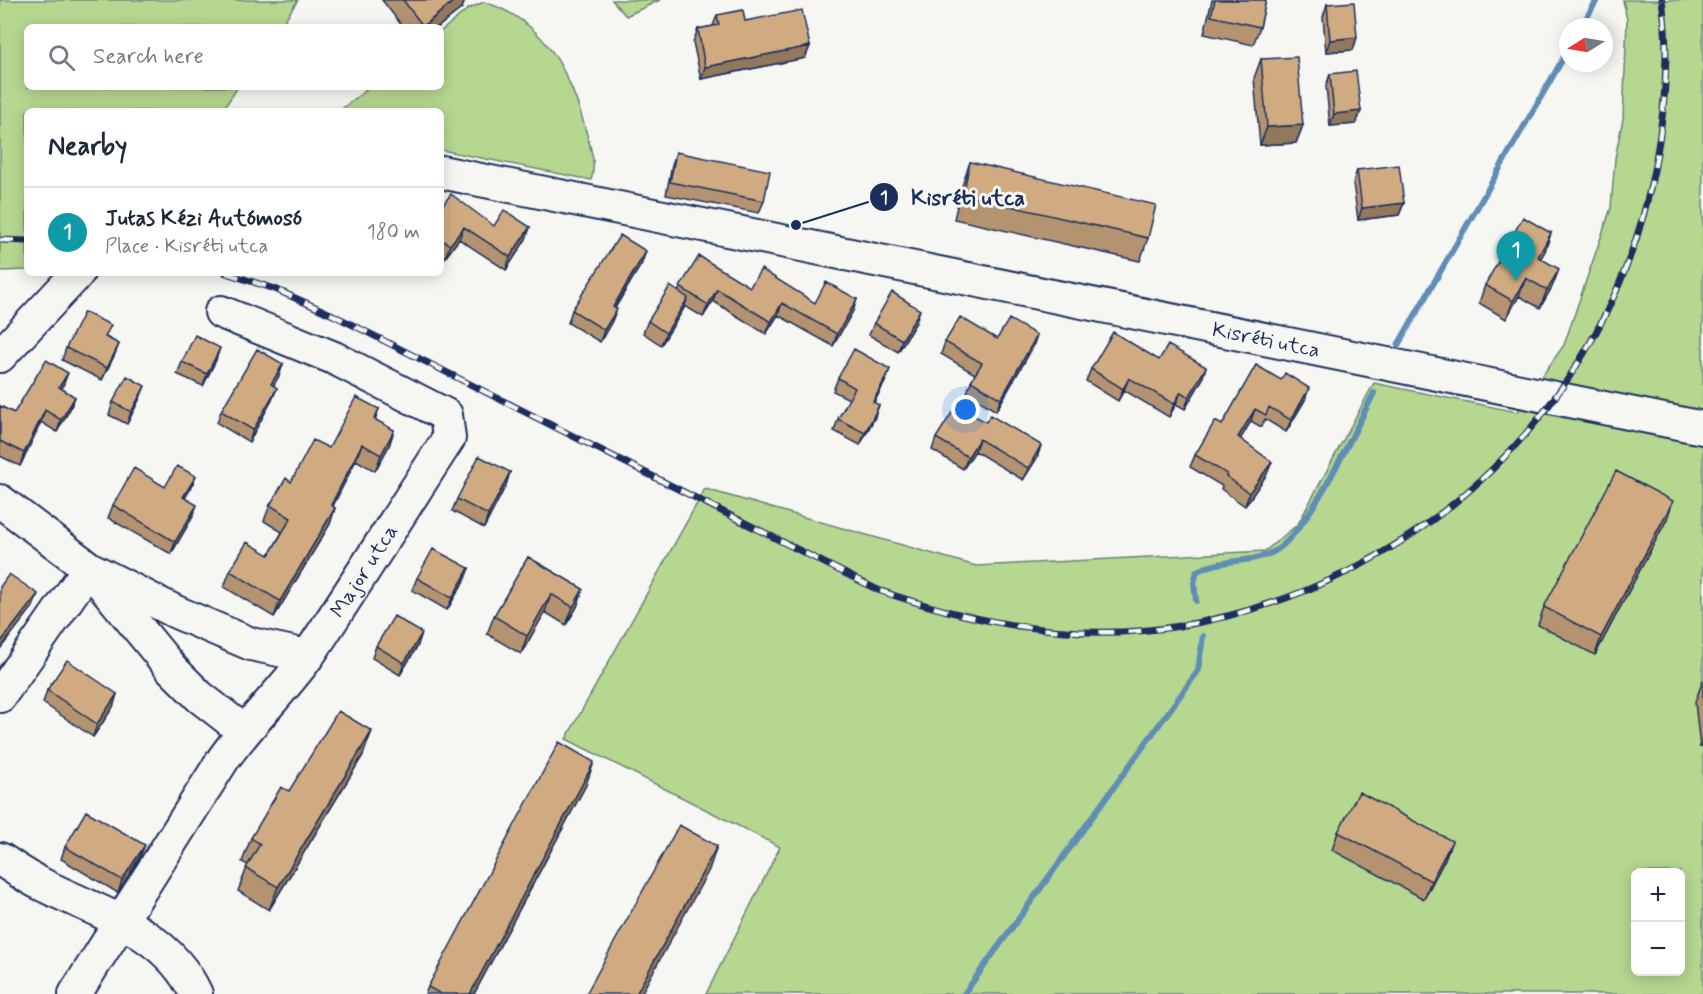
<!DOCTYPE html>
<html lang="en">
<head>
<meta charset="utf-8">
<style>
	body { margin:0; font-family:Mynerve,sans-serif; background:#f6f6f7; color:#1f2937 }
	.controls { position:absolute; right:18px; bottom:18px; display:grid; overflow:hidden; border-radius:9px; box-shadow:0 3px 15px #0003 }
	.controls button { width:54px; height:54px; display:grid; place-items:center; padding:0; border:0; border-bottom:2px solid #e0e1e3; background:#fff; color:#1f2937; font:30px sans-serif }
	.compass { position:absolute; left:1559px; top:18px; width:54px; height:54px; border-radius:50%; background:#fff; box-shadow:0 3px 15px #0003; rotate:259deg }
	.you { position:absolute; left:966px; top:410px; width:21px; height:21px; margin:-15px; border:4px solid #fff; border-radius:50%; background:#1a73e8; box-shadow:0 0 0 9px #1a73e833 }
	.badge { display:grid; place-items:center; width:39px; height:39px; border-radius:50%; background:#111827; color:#fff; font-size:20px; font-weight:700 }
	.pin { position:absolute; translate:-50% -50px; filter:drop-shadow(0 2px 3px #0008) }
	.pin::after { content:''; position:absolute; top:32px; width:21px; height:18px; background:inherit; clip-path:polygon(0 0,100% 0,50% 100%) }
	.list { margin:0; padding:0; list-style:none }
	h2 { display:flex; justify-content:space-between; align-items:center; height:78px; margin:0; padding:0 24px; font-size:26px }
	h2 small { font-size:20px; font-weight:400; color:#747a83 }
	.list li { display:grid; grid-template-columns:39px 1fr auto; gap:18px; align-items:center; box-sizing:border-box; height:90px; padding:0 24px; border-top:2px solid #e0e1e3 }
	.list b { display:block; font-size:22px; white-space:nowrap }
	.list p { margin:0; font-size:20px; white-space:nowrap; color:#747a83 }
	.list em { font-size:20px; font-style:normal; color:#747a83 }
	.icon { flex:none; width:33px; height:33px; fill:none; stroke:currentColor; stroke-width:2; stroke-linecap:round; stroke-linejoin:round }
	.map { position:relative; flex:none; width:1703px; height:994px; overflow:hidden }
	.search { position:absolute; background:#fff; box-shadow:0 3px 15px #0003; left:24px; top:24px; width:420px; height:66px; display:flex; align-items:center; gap:15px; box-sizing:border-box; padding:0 21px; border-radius:9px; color:#747a83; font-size:22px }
	.panel { position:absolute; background:#fff; box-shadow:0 3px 15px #0003; left:24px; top:108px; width:420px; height:168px; border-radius:9px }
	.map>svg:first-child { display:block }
	.green { fill:#b5d790; stroke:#688377; stroke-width:1.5; fill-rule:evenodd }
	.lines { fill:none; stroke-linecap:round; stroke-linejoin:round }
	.stream { stroke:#608db5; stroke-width:6 }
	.minor-casing { stroke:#1b2f5e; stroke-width:36 }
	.minor { stroke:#f6f6f2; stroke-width:32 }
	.rail-casing { stroke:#1b2f5e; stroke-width:7 }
	.rail { stroke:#f6f6f2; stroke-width:4.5; stroke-dasharray:14; stroke-linecap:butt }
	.wall { fill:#b39370; stroke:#1b2f5e; stroke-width:1.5 }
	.shaded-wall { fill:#92785b; stroke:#1b2f5e; stroke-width:1.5 }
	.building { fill:#d0ab82; stroke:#1b2f5e; stroke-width:1.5 }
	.labels { text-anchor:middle; stroke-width:6; stroke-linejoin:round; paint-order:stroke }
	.street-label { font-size:21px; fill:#1b2f5e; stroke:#f6f6f2 }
	.leader { fill:none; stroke:#1b2f5e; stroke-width:2 }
	.callout-dot { fill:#1b2f5e; stroke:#f6f6f2; stroke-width:2 }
	.mark-label { font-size:18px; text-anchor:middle; font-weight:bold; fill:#fff }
	.callout-label { font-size:22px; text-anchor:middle; font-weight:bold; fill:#1b2f5e; stroke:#f6f6f2; stroke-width:6; stroke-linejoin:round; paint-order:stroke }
</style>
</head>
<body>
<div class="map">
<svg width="1703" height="994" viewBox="0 0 1703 994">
	<rect width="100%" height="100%" fill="#f6f6f2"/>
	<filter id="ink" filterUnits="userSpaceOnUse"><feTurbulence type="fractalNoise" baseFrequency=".0167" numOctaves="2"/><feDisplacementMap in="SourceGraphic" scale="12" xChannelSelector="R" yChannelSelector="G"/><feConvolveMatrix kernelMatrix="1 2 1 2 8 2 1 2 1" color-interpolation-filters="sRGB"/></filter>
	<g filter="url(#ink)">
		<path class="green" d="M0,0h298l-18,27h-253v60h211l-16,24h-195v159l-27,1z
			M612,0h48l-34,16z
			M1623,0h80v994h-997l74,-147 -214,-108 139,-250 271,77 289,-15 33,-27 76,-141 143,29 47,-67 47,-137 4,-50 8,-39 4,-99zM1636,872h44v100h-44z
			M484,2c62,19 86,71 102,129 4,16 11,33 5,49l-150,-30v-39h-102l31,-24h71v-56l27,-22z"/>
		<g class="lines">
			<path class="stream" d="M1581,27l16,-27
				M1398,345l170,-295
				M1196,601l-2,-18 3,-12c27,-13 54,-7 76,-19 35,-18 81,-121 101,-159
				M964,994l234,-323 5,-35"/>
			<defs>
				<g id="minor">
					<path id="s1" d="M441,172l1262,256"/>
					<path d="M0,356l78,-83"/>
					<path d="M0,501l89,67 87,44 75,32 56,12"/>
					<path d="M0,696l89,-128 82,100 29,29 44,34"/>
					<path d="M0,859c14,9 28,19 43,26 58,29 124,46 153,109"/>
					<path id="s2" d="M75,994l149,-236c26,-36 58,-66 84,-102 48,-72 94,-146 141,-218l-3,-23 -112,-57 -113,-46"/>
				</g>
			</defs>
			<use href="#minor" class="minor-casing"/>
			<use href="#minor" class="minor"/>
			<defs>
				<path id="rail" d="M0,240l27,1
					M226,273l49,16 58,26 545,275c98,34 199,53 302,36 241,-41 430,-220 475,-461 10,-54 15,-111 7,-165"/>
			</defs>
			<use href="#rail" class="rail-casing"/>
			<use href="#rail" class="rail"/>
		</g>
		<path class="wall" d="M382,0h83l-3,8 -24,19h-35z
			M1212,0h54l-6,27 -7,18 -49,-11z
			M1327,4l30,33 -4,13 -27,2 -3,-35z
			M717,15l28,6 65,25 -5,12 -104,21 -8,-37 5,-13 15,-3z
			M1261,59l42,66 -7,18 -36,2 -6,-67z
			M1330,74l31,37 -5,13 -26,2 -4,-40z
			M676,152l88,49 -5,12 -93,-18 6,-30z
			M970,162l178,76 -8,23 -186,-42 8,-33z
			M1357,170l47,33 -5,12 -41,5 -5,-37z
			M441,207l53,19 36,1 -4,12 -20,31 -47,-31 -14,19 -4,-3z
			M1551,233l-6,18 -5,8 19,10 -7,18 -12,21 -21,-12 -13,23 -27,-16 6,-18z
			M642,263l-27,45 -3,13 -12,21 -32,-19 4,-13z
			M680,287h70l65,16 42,-4 -4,12 -20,35 -55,-31 -12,19 -53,-33 -10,16 -18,-11 -2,4 -22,35 -18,-12 5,-12 30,-29z
			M916,322l-18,30 -29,-17 5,-12z
			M106,337l13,7 -5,12 -12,24 -40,-20 4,-12z
			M945,342l88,5 -37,64 -29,-18 4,-12 4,-7 -34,-20z
			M216,360l-13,26 -26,-12 5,-12z
			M1159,360l43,20 -17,29 -9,-5 -7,13 -45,-27 -6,11 -32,-20 5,-12z
			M283,364l-4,12 -6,9 4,3 -5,12 -23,42 -32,-19 4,-12z
			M1256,365l49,35 -19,32 -21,-13 -4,8 -10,-6 -11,18 27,35 -22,32 -24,-17 1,-3 -32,-19 5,-12 27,-30z
			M838,378l47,4 -11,20 1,15 -15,28 -26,-14 4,-12 11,-20 -16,-8z
			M63,386l-1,3 13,8 -5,12 -13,23 -16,-10 -21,44 -20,-10v-50l14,7z
			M140,398l-13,26 -18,-9 4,-13z
			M379,409l-4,11 19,10 -5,16 -14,25 -19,-11 -23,46 2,2 -5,16 -56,93 -50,-30 6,-16 39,-16 13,-23 -18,-11 6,-16 21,-23 38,-34z
			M986,422l55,23 -4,13 -14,22 -48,-29 -12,18 -31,-19 4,-12z
			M510,472l-4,13 -22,43 -32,-17 5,-12z
			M165,487l26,1 -6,10 7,20 -21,36 -63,-36 5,-13z
			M1667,519l-72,136 -57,-30 6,-18z
			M528,557l55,32 -6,18 -11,18 -21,-13 -24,42 -34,-20 7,-18z
			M469,568l-5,13 -17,29 -35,-20 5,-12z
			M418,645l-18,30 -28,-17 4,-12z
			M1703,680v67h-3l-5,-45z
			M47,690l70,4 -4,13 -20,30 -50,-34z
			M363,755l-94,155 -31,-19 10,-26 -6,-3 9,-24 38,-47z
			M586,785l-112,209h-49l3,-7z
			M1338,832l107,27 -21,40 -92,-49z
			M65,847l75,10 -22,36 -57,-34z"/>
		<path class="shaded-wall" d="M455,0h10l-3,8 -24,19h-15z
			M1357,37l-4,13 -27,2 4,-12z
			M810,46l-5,12 -104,21 4,-12z
			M1361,111l-5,13 -26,2 4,-12z
			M1303,125l-7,18 -36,2 7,-18z
			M1404,203l-5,12 -41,5 4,-12z
			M464,227l-5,12 -14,19 5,-13z
			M530,227l-4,12 -20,31 4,-13z
			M1551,233l-6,18 -14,25 7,-19z
			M646,251l-4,12 -34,56 5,-12z
			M1559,269l-7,18 -12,21 7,-18z
			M1526,278l-7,18 -13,23 7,-18z
			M717,289l-4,12 -10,16 5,-12z
			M688,298l-5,12 -22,35 5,-12z
			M857,299l-4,12 -20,35 4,-12z
			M782,303l-4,12 -12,19 5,-12z
			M617,309l-5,12 -12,21 4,-12z
			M920,310l-4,12 -18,30 4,-12z
			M1037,335l-4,12 -37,64 5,-12z
			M119,344l-5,12 -12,24 5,-12z
			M220,348l-4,12 -13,26 4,-12z
			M283,364l-4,12 -12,21 4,-13z
			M1206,367l-4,13 -17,29 4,-12z
			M890,369l-5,13 -17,32 5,-12z
			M68,373l-5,13 -8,13 4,-12z
			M1129,378l-5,12 -6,11 5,-12z
			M145,386l-5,12 -13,26 4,-12z
			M277,388l-5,12 -23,42 4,-12z
			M1309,388l-4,12 -19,32 5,-12z
			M1181,392l-5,12 -7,13 5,-13z
			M75,397l-5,12 -13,23 4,-12z
			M879,405l-4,12 -15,28 5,-12z
			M1255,409l-4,12 -17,29 4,-13z
			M45,410l-4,12 -21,44 4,-13z
			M394,430l-5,16 -14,25 6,-16z
			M979,439l-4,12 -12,18 5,-12z
			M362,444l-6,16 -31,61 6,-16z
			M1041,445l-4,13 -14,22 5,-12z
			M1272,462l-5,12 -22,32 4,-13z
			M510,472l-4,13 -22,43 4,-13z
			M196,476l-5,12 -13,21 5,-12z
			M1673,501l-6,18 -72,136 6,-18z
			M197,505l-5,13 -21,36 4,-12z
			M335,508l-5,16 -56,93 6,-16z
			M469,568l-5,13 -17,29 5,-12z
			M583,589l-6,18 -11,18 7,-18z
			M38,594l-5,13 -33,42v-6z
			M551,594l-6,18 -24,42 6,-18z
			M422,633l-4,12 -18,30 4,-12z
			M117,694l-4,13 -20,30 4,-13z
			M372,731l-9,24 -94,155 9,-23z
			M1703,738v9h-3z
			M594,762l-8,23 -112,209h-4z
			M1452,841l-7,18 -21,40 7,-18z
			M145,845l-5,12 -22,36 4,-13z
			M717,846l-8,24 -68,124h-5z"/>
		<path class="building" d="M403,0h52l-32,26z
			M1215,0h51l-6,27 -49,-11z
			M1354,2l3,35 -27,3 -3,-36z
			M743,10l2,11 57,-11 8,36 -105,21 -7,-38 21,-4 -2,-10z
			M1297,57l6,68 -36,2 -6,-68z
			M1356,71l5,40 -27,3 -4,-40z
			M676,152l94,19 -6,30 -94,-19z
			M970,162l186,43 -8,33 -185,-43z
			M1399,165l5,38 -42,5 -5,-38z
			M451,194l43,32 10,-16 26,17 -20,30 -46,-30 -14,18 -9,-6v-32z
			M1523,217l28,16 -13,24 21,12 -12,21 -21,-12 -13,23 -28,-16z
			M620,235l26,16 -33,56 4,2 -13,21 -32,-20z
			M699,256l51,31 11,-18 54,34 11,-21 31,17 -20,35 -55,-31 -11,19 -54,-33 -9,16 -28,-18z
			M670,286l18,12 -22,35 -18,-12z
			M892,292l28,18 -18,30 -28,-17z
			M84,312l27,13 -6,12 14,7 -12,24 -41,-20z
			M960,317l37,22 12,-20 28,16 -36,64 -30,-18 11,-18 -37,-21z
			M1113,332l46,28 9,-15 38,22 -17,30 -8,-5 -7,12 -45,-26 -6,11 -32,-20z
			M195,335l25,13 -13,26 -25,-12z
			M257,349l26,15 -12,20 6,4 -24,42 -32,-19z
			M854,349l36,20 -17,33 6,3 -14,28 -27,-14 17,-31 -17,-10z
			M46,360l22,13 -9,14 16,10 -14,23 -16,-10 -21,43 -24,-12v-35l14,7z
			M1256,365l25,15 4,-7 24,15 -18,32 -22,-13 -3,8 -11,-6 -17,28 34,25 -23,31 -23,-17 1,-2 -32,-19 20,-34 7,4z
			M127,376l18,10 -14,26 -18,-10z
			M356,397l23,12 -5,10 20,11 -13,25 -19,-11 -31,61 4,3 -55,93 -50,-30 17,-29 22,13 22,-37 -21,-13 16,-27 5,4 22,-42 16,8z
			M956,406l30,16 4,-7 51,30 -13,23 -49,-29 -11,18 -32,-19z
			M479,456l31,16 -22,43 -31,-16z
			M177,466l19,10 -13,21 14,8 -22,37 -62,-37 21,-37 31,19z
			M1616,471l57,30 -72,136 -57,-30z
			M433,549l36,19 -17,30 -35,-20z
			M528,557l55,32 -10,18 -22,-13 -24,42 -33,-20z
			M9,574l29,20 -38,49v-56z
			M394,616l28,17 -18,30 -28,-17z
			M67,660l50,34 -20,30 -50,-34z
			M338,711l34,20 -94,156 -32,-19 14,-24 -9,-6 30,-51 8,4z
			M559,742l35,20 -124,232h-29l-13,-7z
			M1359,792l93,49 -21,40 -93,-49z
			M86,811l59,34 -23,35 -57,-33z
			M679,825l38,21 -81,148h-50z"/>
	</g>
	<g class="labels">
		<g class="street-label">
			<text dy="7" stroke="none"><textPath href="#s1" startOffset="842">Kisréti utca</textPath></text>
			<text dy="7" stroke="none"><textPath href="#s2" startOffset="513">Major utca</textPath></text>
		</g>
	</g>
	<path class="leader" d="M796 225L884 197"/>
	<g class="callout-dot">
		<circle cx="796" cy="225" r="6"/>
		<circle cx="884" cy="197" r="15"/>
	</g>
	<g class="mark-label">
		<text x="884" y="203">1</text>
	</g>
	<g class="callout-label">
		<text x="968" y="205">Kisréti utca</text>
	</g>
</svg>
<div class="controls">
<button>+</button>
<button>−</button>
</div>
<svg class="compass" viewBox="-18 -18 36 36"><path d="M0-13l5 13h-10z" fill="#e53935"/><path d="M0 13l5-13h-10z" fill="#747a83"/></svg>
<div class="you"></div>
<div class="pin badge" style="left:1516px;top:281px;background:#0f9aa8">1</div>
<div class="search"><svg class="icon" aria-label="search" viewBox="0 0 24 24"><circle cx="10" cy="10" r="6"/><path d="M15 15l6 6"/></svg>Search here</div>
<section class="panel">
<h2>Nearby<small></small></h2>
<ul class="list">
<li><span class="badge" style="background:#0f9aa8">1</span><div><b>Jutas Kézi Autómosó</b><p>Place · Kisréti utca</p></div><em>180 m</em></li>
</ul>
</section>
</div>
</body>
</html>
